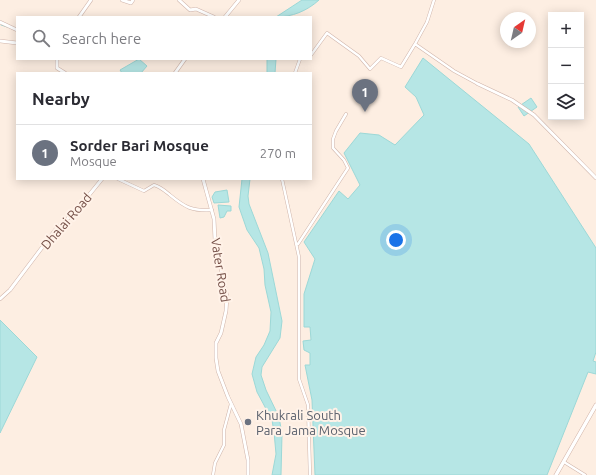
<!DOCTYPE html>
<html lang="en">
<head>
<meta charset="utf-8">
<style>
	body { margin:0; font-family:Ubuntu,sans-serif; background:#f7f7f7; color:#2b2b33 }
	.controls { position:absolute; right:12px; top:12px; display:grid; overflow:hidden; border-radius:0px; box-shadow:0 2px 10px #0003 }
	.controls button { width:36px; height:36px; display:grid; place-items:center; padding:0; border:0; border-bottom:1px solid #e1e1e2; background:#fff; color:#2b2b33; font:20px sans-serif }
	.compass { position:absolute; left:500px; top:12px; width:36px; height:36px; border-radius:50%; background:#fff; box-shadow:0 2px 10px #0003; rotate:34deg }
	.you { position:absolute; left:396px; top:240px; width:14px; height:14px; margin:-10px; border:3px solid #fff; border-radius:50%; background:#1a73e8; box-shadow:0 0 0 6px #1a73e833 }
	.badge { display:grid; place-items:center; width:26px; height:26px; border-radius:50%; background:#ea4c44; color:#fff; font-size:13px; font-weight:700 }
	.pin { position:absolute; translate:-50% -33px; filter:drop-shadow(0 1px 2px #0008) }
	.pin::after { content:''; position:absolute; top:21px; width:14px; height:12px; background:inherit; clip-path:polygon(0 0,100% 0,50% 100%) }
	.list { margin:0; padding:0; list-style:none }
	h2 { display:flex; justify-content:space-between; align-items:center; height:52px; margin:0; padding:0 16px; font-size:17px }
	h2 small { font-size:13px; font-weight:400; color:#7c7c81 }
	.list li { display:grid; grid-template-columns:26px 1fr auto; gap:12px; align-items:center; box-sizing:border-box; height:56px; padding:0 16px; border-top:1px solid #e1e1e2 }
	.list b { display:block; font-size:15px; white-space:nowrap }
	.list p { margin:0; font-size:13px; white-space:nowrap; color:#7c7c81 }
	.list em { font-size:13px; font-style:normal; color:#7c7c81 }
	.icon { flex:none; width:22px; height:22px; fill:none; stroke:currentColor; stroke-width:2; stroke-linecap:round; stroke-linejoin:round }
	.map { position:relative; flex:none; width:596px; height:475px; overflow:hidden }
	.search { position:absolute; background:#fff; box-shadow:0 2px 10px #0003; left:16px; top:16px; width:296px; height:44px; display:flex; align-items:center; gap:10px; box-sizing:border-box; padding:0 14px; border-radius:0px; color:#7c7c81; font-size:15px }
	.panel { position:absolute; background:#fff; box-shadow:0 2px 10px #0003; left:16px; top:72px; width:296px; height:108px; border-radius:0px }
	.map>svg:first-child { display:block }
	.water { fill:#b6e6e5; stroke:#9cd8d7 }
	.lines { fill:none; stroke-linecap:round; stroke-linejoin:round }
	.stream { stroke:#9cd8d7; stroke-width:1 }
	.minor-casing { stroke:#d0b5ab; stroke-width:3.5 }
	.tertiary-casing { stroke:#d0b5ab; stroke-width:4 }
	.secondary-casing { stroke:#d3b4a8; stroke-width:4.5 }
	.minor { stroke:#fff; stroke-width:2.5 }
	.tertiary { stroke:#fff; stroke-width:3 }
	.secondary { stroke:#fff; stroke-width:3.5 }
	.worship-dot { fill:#6b7280; stroke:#fff2e8; stroke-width:1.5 }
	.labels { text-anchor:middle; stroke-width:4; stroke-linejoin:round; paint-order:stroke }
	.street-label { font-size:13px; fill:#755048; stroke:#fff2e8 }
	.worship-label { font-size:13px; fill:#5b616d; stroke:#fff2e8; text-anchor:start }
</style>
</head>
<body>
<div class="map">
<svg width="596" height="475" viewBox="0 0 596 475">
	<rect width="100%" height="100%" fill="#fdeee2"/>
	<path class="water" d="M302,0h17c-12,11 -27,17 -43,17z
		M423,58l106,86 67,104v104l-3,9 3,1v12l-8,-2 -41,103h-232l-3,-75 -7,-35h5v-12l-6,-3 -1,-9 8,-1 -1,-13h-6v-33l11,-35 -11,-17 35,-51 9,8 12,-14 -16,-32 16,-20 19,2 16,10 29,-30 -8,-18 -11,-10z
		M139,59l8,7 -6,7h-19l-2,-3z
		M267,59h9l-1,14h-8z
		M531,98l6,9 -13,9 -6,-9z
		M242,179h8l-2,17 1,8 19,49 14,68 -2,17 -18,29 -1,8 5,15 13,27 3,17 -1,41h-9l4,-21 -2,-22 -2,-12 -15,-28 -5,-18 4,-17 8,-12 6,-14 1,-19 -6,-27 -1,-16 -5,-21 -12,-18 -8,-23z
		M227,190l2,12 -15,1 -2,-6 3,-5z
		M218,205l13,1v5h-4l-3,6 -4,1z
		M0,320l37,37 -37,76z"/>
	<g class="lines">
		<path class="stream" d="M1,25l6,2"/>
		<defs>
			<path id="minor" d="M434,0l-7,22 -12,22 39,27 24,13
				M311,55l16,-22 32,23 11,13 11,-11 20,9 14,-23
				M295,73l5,-14
				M118,179l26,12 10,-6c7,2 11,6 16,10 16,13 22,16 42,15
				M282,179l17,78v122l9,26 2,70
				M298,244l50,-76 -4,-8 -11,-12v-9l3,-8 10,-17
				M564,462l21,13
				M213,475l2,-12 9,-18v-15l7,-26"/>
			<path id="tertiary" d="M122,0l9,3 2,-3
				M179,0l11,10 6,-1 18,8
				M79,17l12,-17
				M225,17l14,-17
				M0,22l17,8
				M0,41l17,2
				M57,59v9l8,5
				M175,73l10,-14
				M478,84l34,16 22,15 62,63
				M203,179l11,40 1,21 12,57 -1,14 -5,22 -5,10v15l2,13 10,26 13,27 7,36v15
				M0,299l10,-9 46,-61 20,-18 26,-32"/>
			<path id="secondary" d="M556,475l40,-70"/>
		</defs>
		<use href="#minor" class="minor-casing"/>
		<use href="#tertiary" class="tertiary-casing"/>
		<use href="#secondary" class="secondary-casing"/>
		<use href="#minor" class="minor"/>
		<use href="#tertiary" class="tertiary"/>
		<use href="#secondary" class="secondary"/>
	</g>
	<circle class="worship-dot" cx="248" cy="422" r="4"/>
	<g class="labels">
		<g class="street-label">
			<text transform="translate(66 221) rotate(-49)" y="5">Dhalai Road</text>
			<text transform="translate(221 270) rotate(81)" y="5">Vater Road</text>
		</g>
		<g class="worship-label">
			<text x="256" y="420">Khukrali South<tspan x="256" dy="15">Para Jama Mosque</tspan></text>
		</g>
	</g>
</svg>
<div class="controls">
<button>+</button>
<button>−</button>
<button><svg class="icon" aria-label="layers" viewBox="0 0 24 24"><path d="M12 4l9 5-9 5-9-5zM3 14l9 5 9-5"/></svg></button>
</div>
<svg class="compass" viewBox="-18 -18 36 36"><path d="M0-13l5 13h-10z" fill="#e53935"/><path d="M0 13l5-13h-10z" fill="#7c7c81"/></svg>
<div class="you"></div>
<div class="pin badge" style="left:365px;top:112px;background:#6b7280">1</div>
<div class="search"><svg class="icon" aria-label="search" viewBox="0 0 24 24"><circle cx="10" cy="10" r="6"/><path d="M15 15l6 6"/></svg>Search here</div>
<section class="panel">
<h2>Nearby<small></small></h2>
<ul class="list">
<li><span class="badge" style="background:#6b7280">1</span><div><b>Sorder Bari Mosque</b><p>Mosque</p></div><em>270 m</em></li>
</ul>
</section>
</div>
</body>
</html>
